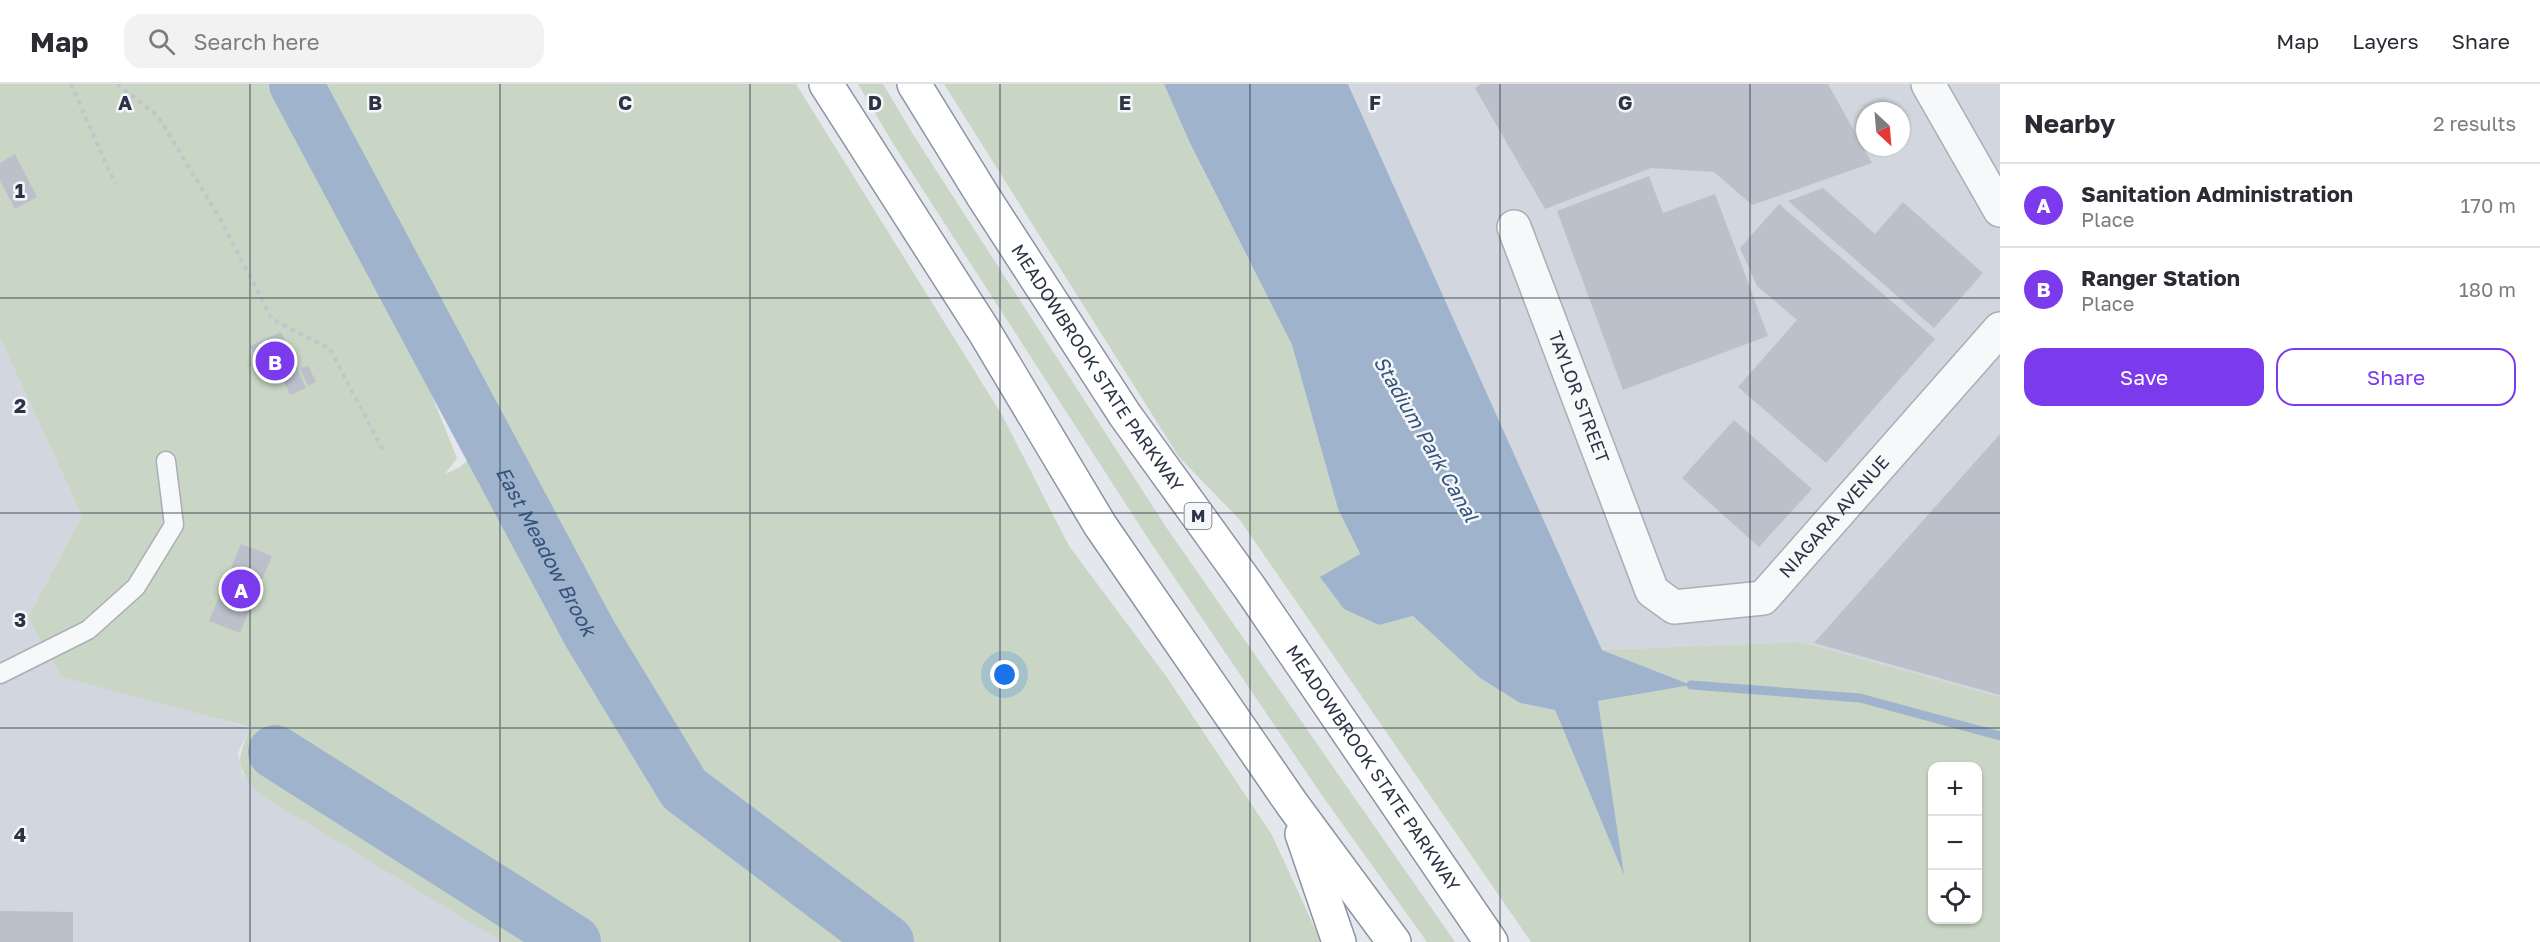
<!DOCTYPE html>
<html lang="en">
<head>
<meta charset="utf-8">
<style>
	body { margin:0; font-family:"Golos Text",sans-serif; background:#f2f2f3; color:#2b2b33 }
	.controls { position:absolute; right:18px; bottom:18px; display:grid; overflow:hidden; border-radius:12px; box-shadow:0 2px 4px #0004 }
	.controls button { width:54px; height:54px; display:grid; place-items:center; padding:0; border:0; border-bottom:2px solid #e1e1e2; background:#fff; color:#2b2b33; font:30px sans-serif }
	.compass { position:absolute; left:1856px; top:18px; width:54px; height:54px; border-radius:50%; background:#fff; box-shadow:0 2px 4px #0004; rotate:154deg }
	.you { position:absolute; left:1005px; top:591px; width:21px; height:21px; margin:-15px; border:4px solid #fff; border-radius:50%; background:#1a73e8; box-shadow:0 0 0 9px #1a73e833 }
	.badge { display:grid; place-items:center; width:39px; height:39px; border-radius:50%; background:#7c3aed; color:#fff; font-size:20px; font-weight:700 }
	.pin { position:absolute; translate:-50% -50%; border:3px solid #fff; box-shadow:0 2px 6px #0006 }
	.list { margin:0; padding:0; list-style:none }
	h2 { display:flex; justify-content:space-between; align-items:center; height:78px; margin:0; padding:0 24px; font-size:26px }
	h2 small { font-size:20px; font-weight:400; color:#7c7c81 }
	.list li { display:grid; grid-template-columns:39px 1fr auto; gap:18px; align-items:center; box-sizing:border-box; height:84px; padding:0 24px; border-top:2px solid #e1e1e2 }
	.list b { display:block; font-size:22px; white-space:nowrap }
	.list p { margin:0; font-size:20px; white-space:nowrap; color:#7c7c81 }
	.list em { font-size:20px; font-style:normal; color:#7c7c81 }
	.actions { display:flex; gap:12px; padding:18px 24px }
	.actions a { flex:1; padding:14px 0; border:2px solid #7c3aed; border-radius:18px; text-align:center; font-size:21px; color:#7c3aed }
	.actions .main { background:#7c3aed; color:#fff }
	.icon { flex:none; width:33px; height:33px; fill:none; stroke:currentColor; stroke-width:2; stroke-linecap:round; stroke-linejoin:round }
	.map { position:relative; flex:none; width:2000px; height:858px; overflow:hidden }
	header { display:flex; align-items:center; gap:36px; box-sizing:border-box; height:84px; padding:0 30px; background:#fff; border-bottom:2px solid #e1e1e2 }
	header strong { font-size:28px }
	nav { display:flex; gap:33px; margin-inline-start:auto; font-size:21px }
	.search { width:420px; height:54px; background:#f2f2f3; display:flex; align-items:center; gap:15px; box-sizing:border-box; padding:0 21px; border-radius:18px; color:#7c7c81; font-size:22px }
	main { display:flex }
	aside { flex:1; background:#fff }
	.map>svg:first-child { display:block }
	.built { fill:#d2d6de; fill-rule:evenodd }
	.green { fill:#c9d6c5; fill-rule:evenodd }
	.water { fill:#9fb4cc }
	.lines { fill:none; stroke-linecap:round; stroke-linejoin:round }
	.stream { stroke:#9fb4cc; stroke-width:9 }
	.river { stroke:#9fb4cc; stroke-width:54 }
	.building { fill:#bbc0ca }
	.lane-casing { stroke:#a9aeb7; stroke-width:21 }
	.street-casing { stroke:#a9aeb7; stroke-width:36 }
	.highway-casing { stroke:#8b94a3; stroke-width:36 }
	.path { stroke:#c2c5cb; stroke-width:4; stroke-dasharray:4.5 4.5; stroke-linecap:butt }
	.lane { stroke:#f7f8fa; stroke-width:18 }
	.street { stroke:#f7f8fa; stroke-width:33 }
	.highway { stroke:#fff; stroke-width:33 }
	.grid { fill:none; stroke:#2b3445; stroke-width:1.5; stroke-opacity:0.55 }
	.labels { text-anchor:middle; stroke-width:5; stroke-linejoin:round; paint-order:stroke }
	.shield { fill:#f4f6f9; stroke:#676e7b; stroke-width:1.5 }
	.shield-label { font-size:16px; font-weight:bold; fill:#2b3445 }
	.street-label { font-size:18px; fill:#2b3445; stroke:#f4f6f9 }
	.water-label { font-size:20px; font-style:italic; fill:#34527a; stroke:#f4f6f9 }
	.grid-label { font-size:20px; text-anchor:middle; font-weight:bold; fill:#2b3445; stroke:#f4f6f9; stroke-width:5; stroke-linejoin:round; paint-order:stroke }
</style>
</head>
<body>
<header>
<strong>Map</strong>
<div class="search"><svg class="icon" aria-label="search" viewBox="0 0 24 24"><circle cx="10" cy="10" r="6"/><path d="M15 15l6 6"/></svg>Search here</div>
<nav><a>Map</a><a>Layers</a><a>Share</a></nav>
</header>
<main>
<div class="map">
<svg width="2000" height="858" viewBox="0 0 2000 858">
	<rect width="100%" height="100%" fill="#e4e7ec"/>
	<path class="built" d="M1348,0h652v613l-199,-55 -199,8zM1865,27h36v36h-36z
		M0,254l82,178 -54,101 192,102 30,9 -12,25 4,21 264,168h-506z"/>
	<path class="green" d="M0,0h796l206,331 67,131 97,130 106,159 49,107h-818l-245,-149c-25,-30 -20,-32 -8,-66l-188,-50 -34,-60 54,-101 -82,-178zM411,260l19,23 47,85 -17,15 -15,7 12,-16z
		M858,0h25l31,52 252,391 289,415h-28l-106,-148 -172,-254 -255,-395z
		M944,0h220l25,57 103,204 46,164 22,46 -39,22 58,48 34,-9 67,62 40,25 35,7 68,162 -25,-171 92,-16 -88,-35 199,-8 199,55v245h-469l-291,-422 -61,-63zM1932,682h46v154h-46z"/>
	<path class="water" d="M1164,0h184l254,566 89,35 -93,16 26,174 -69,-165 -35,-7 -40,-25 -67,-62 -34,9 -35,-16 -24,-32 40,-23 -22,-45 -46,-164 -103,-204z"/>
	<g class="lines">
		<path class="stream" d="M1691,601l169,13 140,38"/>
		<g class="river">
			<path id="s1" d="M296,0l294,550 94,155 203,153"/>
			<path d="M275,668l299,190"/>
		</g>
	</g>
	<path class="building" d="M1481,0h347l44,79 -120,42 -38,-33 -63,-4 -106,41 -70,-121z
		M15,70l22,43 -22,12 -15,-28v-18z
		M1649,92l14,37 52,-19 53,142 -145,54 -66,-179z
		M1823,104l52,46 28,-32 80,71 -49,55 -146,-127z
		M1779,120l156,135 -109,124 -88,-76 59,-67 -40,-34 -17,-38z
		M281,248l25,56 -16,7 -9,-20 -14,7 -17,-36z
		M308,281l8,17 -8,4 -8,-17z
		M1734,336l78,69 -53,58 -77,-69z
		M2000,350v261l-186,-52z
		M241,460l31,12 -32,77 -31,-12z
		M0,827l73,1v30h-73z"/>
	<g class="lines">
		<defs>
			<path id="lane" d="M0,590l88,-44 48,-43 38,-62 -8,-64"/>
			<g id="street">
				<path d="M1928,0l72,126"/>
				<path id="s2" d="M1514,143l138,364 22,16 89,-9 237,-269"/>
			</g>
			<g id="highway">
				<path d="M826,0l158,247 116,194 192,279 102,138"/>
				<path id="s3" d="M914,0l69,112 142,219 125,173 241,354"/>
				<path d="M1302,750l37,108"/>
			</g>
		</defs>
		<use href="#lane" class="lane-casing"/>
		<use href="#street" class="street-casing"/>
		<use href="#highway" class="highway-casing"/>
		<path class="path" d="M71,0l44,100
			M117,0l41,32 64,106 50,97 58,30 54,103"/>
		<use href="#lane" class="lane"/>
		<use href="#street" class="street"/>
		<use href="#highway" class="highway"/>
	</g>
	<path class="grid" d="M250,0v858M500,0v858M750,0v858M1000,0v858M1250,0v858M1500,0v858M1750,0v858M0,214h2000M0,429h2000M0,644h2000"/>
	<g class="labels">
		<rect class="shield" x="1184.5" y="419" width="27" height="26" rx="4.5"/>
		<g class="shield-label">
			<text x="1198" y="438">M</text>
		</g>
		<g class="street-label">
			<text dy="6" stroke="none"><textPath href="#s3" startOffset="338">MEADOWBROOK STATE PARKWAY</textPath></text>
			<text dy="6" stroke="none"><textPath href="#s2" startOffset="182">TAYLOR STREET</textPath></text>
			<text dy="6" stroke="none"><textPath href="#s2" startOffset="614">NIAGARA AVENUE</textPath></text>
			<text dy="6" stroke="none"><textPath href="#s3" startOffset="824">MEADOWBROOK STATE PARKWAY</textPath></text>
		</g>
		<g class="water-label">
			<text transform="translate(1426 355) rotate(60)" y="7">Stadium Park Canal</text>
			<text dy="7" stroke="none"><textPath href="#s1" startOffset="530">East Meadow Brook</textPath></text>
		</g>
	</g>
	<g class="grid-label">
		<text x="125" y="26">A</text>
		<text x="375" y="26">B</text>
		<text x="625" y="26">C</text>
		<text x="875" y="26">D</text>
		<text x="1125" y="26">E</text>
		<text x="1375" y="26">F</text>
		<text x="1625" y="26">G</text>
		<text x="20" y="114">1</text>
		<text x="20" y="329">2</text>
		<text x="20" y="543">3</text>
		<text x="20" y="758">4</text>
	</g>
</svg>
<div class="controls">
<button>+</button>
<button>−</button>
<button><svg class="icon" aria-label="locate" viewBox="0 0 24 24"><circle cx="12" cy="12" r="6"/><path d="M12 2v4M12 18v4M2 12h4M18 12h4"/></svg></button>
</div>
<svg class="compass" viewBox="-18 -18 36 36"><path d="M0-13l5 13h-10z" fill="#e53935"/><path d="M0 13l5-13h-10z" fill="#7c7c81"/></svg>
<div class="you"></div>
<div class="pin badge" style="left:241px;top:505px">A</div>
<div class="pin badge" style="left:275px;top:277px">B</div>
</div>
<aside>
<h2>Nearby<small>2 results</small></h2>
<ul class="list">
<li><span class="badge">A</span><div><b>Sanitation Administration</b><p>Place</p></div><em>170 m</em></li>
<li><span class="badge">B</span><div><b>Ranger Station</b><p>Place</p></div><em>180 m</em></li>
</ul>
<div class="actions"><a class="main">Save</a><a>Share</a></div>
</aside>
</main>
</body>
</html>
